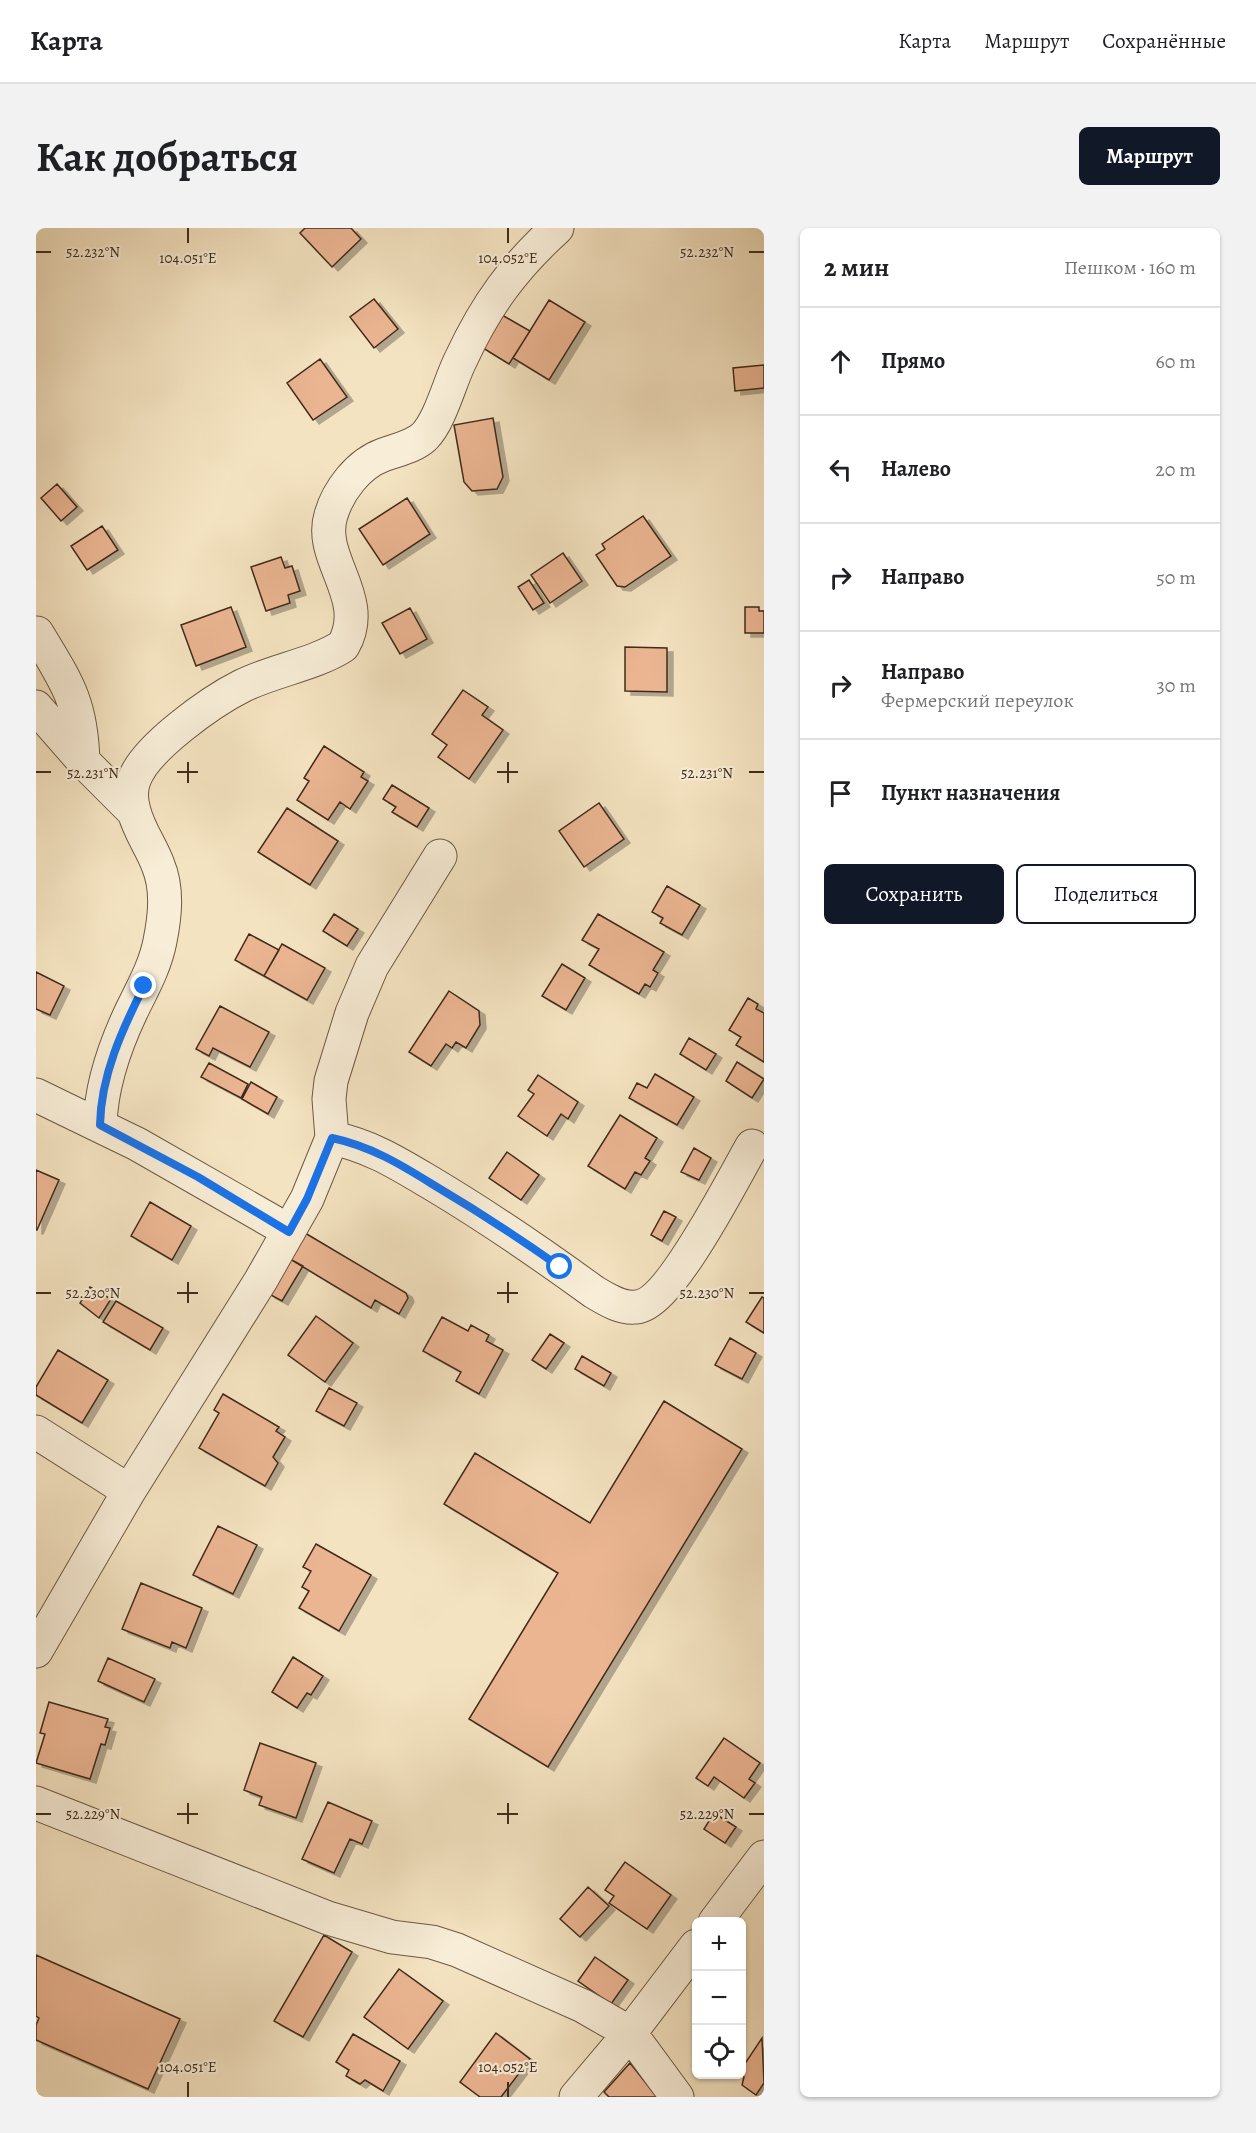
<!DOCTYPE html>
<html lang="ru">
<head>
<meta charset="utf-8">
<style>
	body { margin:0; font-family:Alegreya,serif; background:#f2f2f2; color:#202124 }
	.controls { position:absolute; right:18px; bottom:18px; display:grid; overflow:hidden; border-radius:9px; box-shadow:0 2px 4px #0004 }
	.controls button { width:54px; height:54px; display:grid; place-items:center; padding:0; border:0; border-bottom:2px solid #e0e0e0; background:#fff; color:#202124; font:30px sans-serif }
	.stop { position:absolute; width:18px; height:18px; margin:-14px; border:4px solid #1a73e8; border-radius:50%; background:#fff }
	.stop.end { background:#1a73e8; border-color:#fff; box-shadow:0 2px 6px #0008 }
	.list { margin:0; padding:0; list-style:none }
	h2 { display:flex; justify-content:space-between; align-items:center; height:78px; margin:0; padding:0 24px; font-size:26px }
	h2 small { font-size:20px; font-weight:400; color:#757577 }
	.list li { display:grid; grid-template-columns:39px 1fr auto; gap:18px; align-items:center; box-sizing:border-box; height:108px; padding:0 24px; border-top:2px solid #e0e0e0 }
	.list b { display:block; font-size:22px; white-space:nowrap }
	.list p { margin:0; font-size:20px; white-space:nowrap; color:#757577 }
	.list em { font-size:20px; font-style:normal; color:#757577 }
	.actions { display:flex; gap:12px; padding:18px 24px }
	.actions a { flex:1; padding:14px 0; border:2px solid #111827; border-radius:9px; text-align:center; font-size:21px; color:#111827 }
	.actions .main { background:#111827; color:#fff }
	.icon { flex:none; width:33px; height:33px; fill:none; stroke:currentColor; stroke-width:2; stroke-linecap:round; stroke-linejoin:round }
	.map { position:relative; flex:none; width:728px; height:1869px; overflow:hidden; border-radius:9px }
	header { display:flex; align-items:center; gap:36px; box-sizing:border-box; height:84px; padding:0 30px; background:#fff; border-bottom:2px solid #e0e0e0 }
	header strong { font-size:28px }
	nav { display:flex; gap:33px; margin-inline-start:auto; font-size:21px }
	.intro { display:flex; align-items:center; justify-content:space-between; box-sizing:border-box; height:144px; padding:0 36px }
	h1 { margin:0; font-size:42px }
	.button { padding:15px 27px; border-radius:9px; background:#111827; color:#fff; font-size:21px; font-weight:700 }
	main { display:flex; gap:36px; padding:0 36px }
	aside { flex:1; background:#fff; border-radius:9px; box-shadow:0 2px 4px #0004 }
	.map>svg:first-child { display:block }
	.building { fill:#ebb592; stroke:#402b1a; stroke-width:1.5; filter:url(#shadow) }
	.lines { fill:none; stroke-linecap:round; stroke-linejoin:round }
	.minor-casing { stroke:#6d5944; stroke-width:35 }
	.minor { stroke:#f8edd7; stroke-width:33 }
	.route { stroke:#1a73e8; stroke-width:8 }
	.ticks { fill:none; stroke:#402b1a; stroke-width:2 }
	.ticks-label { font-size:15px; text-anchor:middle; fill:#402b1a; stroke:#f8edd7; stroke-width:4.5; stroke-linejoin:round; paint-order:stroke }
</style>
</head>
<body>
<header>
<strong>Карта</strong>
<nav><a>Карта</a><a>Маршрут</a><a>Сохранённые</a></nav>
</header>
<div class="intro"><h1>Как добраться</h1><a class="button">Маршрут</a></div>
<main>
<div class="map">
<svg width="728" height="1869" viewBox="0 0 728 1869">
	<defs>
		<filter id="shadow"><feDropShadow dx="6" dy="4" stdDeviation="0" flood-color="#0004"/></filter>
	</defs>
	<rect width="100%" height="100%" fill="#f4e3c1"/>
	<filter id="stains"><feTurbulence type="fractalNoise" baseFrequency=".00333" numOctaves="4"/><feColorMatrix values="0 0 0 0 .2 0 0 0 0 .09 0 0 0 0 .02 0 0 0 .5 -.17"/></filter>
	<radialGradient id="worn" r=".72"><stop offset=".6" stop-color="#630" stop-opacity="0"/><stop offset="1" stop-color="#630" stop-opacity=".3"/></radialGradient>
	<path class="building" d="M269,0h46l10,11 -29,28 -32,-34z
		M338,71l24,30 -24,19 -24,-31z
		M513,72l36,22 -36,58 -36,-22z
		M466,87l28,16 -21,33 -26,-16z
		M284,131l27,38 -34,23 -26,-37z
		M728,137v23l-29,3 -2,-23z
		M457,190l10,59 -6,12 -25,2 -8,-9 -10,-57z
		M21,256l20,23 -16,14 -20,-23z
		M371,270l23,36 -47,31 -24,-36z
		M607,288l28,40 -46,31 -8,-1 -21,-31 9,-6 -3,-5z
		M66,298l16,24 -31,20 -16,-24z
		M527,325l19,28 -32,22 -19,-28z
		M245,329l4,11 7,-2 8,25 -12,4 2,8 -24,8 -15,-44z
		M493,352l15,23 -11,7 -15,-23z
		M195,379l15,40 -50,19 -15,-41z
		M709,379h14v4h5v22h-19z
		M374,380l17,31 -27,15 -18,-31z
		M589,419l42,1v44l-42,-1z
		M427,462l25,17 -6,8 21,15 -34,49 -31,-22 9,-12 -15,-11z
		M288,518l40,26 -3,5 7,4 -18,28 -10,-7 -12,18 -31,-20 12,-19 -5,-3z
		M356,557l37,23 -12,19 -25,-15 4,-5 -13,-8z
		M563,575l25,36 -40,28 -25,-36z
		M251,580l51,33 -28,44 -52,-33z
		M631,658l33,19 -18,30 -22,-12 3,-5 -11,-6z
		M298,686l24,15 -11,17 -24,-15z
		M562,686l66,38 -11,18 5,3 -8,14 -5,-3 -6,10 -50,-29 10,-16 -17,-9z
		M213,706l30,16 -15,26 -29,-16z
		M246,716l43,24 -18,32 -43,-24z
		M526,736l23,14 -19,32 -24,-14z
		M0,744l28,14 -14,29 -14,-6z
		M413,763l30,20 1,14 -14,23 -10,-6 -4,6 -6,-4 -15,22 -22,-14z
		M712,770l10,6 -2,5 8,4v49l-28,-17 5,-8 -12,-7z
		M184,778l49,26 -19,35 -37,-19 -4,8 -13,-7z
		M653,810l27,16 -10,16 -26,-16z
		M701,834l27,17 -12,19 -26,-17z
		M173,835l39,21 -7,14 -40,-21z
		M619,846l39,23 -17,28 -48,-27 8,-15 10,5z
		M502,847l40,27 -10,17 -7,-5 -14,22 -29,-20 16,-22 -6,-4z
		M215,854l26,15 -9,17 -26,-15z
		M584,887l37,23 -12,20 5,3 -9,14 -6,-3 -10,17 -37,-23z
		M658,920l17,10 -12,22 -18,-8z
		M471,924l32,23 -18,25 -32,-22z
		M0,942l23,10 -22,50h-1z
		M114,974l41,24 -19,34 -41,-24z
		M628,983l12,6 -14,24 -11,-6z
		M269,1005l101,60 2,5 -9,16 -24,-14 -4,8 -81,-49z
		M254,1031l13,7 -21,35 -13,-7z
		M54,1059l21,12 -12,19 -19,-15z
		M726,1069l2,1v35l-18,-11z
		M80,1073l47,27 -13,22 -47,-28z
		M280,1088l37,27 -28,39 -37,-27z
		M406,1089l26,14 3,-6 18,10 -3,6 17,9 -24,44 -23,-13 5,-9 -38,-21z
		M514,1106l14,9 -18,26 -14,-9z
		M694,1110l26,15 -14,26 -27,-14z
		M22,1122l50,30 -26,43 -46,-28v-8z
		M546,1128l29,17 -7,13 -29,-17z
		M293,1160l28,15 -13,23 -28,-15z
		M187,1166l56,33 -3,4 9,6 -12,20 5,6 -13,23 -66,-38 20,-35 -5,-3z
		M628,1173l78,48 -194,318 -79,-48 89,-146 -114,-69 31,-51 115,70z
		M182,1298l39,19 -24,49 -40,-19z
		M280,1316l55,31 -32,56 -40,-23 10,-17 -7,-4 9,-16 -8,-4z
		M105,1355l61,25 -16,40 -14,-6 -2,6 -48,-19z
		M257,1429l30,19 -12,19 -4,-2 -10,15 -25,-16z
		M72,1430l47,21 -11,23 -46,-21z
		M13,1474l59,17 -3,8 5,1 -5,17 -4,-1 -11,35 -54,-16 9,-29 -5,-1z
		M688,1510l36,25 -11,16 6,4 -11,15 -30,-21 -6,9 -12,-8z
		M224,1515l56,20 -20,55 -37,-13 3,-8 -18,-7z
		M292,1574l44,19 -10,23 -12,-5 -16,34 -32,-14z
		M678,1585l22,14 -11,16 -21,-14z
		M589,1634l46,33 -24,34 -38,-26 5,-7 -9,-6z
		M552,1659l21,19 -29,31 -20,-18z
		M288,1707l28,17 -49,85 -29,-16z
		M0,1727l144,64 -32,70 -112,-49v-15l3,-7 -3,-2z
		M559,1729l33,23 -17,24 -33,-23z
		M363,1741l44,32 -35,48 -44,-32z
		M460,1805l34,26 -29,38h-21l-20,-15z
		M317,1806l47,27 -17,30 -18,-11 -5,4 -14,-8 3,-6 -13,-8z
		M726,1810l2,45 -8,12 -14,-10 2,-8 -4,-3 2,-6z
		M594,1835l27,34h-48l-5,-5z"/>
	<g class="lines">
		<defs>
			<path id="minor" d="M1,405c30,50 44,68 46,128
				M0,479l47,54 51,51
				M0,867l101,49 152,87
				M64,897c1,-39 14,-77 31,-113 11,-23 24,-45 29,-71 5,-25 8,-52 -2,-76 -7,-19 -19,-34 -24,-54 -3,-10 -4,-20 0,-31 11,-32 78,-79 108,-94 32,-16 71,-21 101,-40 28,-48 -26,-87 -12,-131 7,-24 27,-51 52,-60 13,-5 30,-8 41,-18 17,-17 26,-57 37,-78 25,-54 52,-91 96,-131
				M296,910c40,8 70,28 104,48 55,33 107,69 158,106 12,7 27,17 42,15 34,-2 98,-130 116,-161
				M0,1204l93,59
				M0,1423l93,-160 132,-211 46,-81 25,-61 -3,-39 2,-18 21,-68 20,-47 68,-110
				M0,1575l292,115 64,19 40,5 25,8 126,56 47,27 47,64
				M679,1694l49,-65
				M540,1869l54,-64 66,-87"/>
		</defs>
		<use href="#minor" class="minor-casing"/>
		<use href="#minor" class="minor"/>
	</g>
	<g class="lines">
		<path class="route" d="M108,758c-22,44 -43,89 -44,139l98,52 91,55 18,-33 25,-61c38,8 68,26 100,46 44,26 87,54 128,83"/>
	</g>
	<path class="ticks" d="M152,0v15M472,0v15M0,24h15M713,24h15M152,534v21M472,534v21M0,544h15M141,544h21M461,544h21M713,544h15M152,1054v21M472,1054v21M0,1065h15M141,1065h21M461,1065h21M713,1065h15M152,1575v21M472,1575v21M0,1586h15M141,1586h21M461,1586h21M713,1586h15M152,1854v15M472,1854v15"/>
	<g class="ticks-label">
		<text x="57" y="29">52.232°N</text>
		<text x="671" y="29">52.232°N</text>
		<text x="152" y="35">104.051°E</text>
		<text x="472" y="35">104.052°E</text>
		<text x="57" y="550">52.231°N</text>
		<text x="671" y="550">52.231°N</text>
		<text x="57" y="1070">52.230°N</text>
		<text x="671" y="1070">52.230°N</text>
		<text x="57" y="1591">52.229°N</text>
		<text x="671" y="1591">52.229°N</text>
		<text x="152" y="1844">104.051°E</text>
		<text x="472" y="1844">104.052°E</text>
	</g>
	<rect width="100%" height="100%" filter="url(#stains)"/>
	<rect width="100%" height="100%" fill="url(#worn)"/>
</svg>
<div class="controls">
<button>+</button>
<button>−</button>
<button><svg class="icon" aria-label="locate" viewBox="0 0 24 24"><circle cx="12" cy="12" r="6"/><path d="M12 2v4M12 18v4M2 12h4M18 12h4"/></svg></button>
</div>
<div class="stop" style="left:524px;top:1039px"></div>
<div class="stop end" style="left:108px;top:758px"></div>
</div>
<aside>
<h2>2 мин<small>Пешком · 160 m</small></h2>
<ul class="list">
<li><svg class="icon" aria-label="ahead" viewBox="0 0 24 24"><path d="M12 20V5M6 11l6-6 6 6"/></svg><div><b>Прямо</b></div><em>60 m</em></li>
<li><svg class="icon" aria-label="left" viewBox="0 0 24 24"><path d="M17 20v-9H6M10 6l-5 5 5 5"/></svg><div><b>Налево</b></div><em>20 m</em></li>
<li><svg class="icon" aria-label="right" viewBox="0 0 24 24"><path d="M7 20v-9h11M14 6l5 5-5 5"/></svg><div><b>Направо</b></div><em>50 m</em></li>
<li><svg class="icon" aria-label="right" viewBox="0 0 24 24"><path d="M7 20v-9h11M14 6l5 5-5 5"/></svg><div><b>Направо</b><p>Фермерский переулок</p></div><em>30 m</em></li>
<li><svg class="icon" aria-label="arrive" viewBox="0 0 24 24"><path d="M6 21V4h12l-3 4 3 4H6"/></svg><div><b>Пункт назначения</b></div></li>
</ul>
<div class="actions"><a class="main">Сохранить</a><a>Поделиться</a></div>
</aside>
</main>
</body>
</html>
